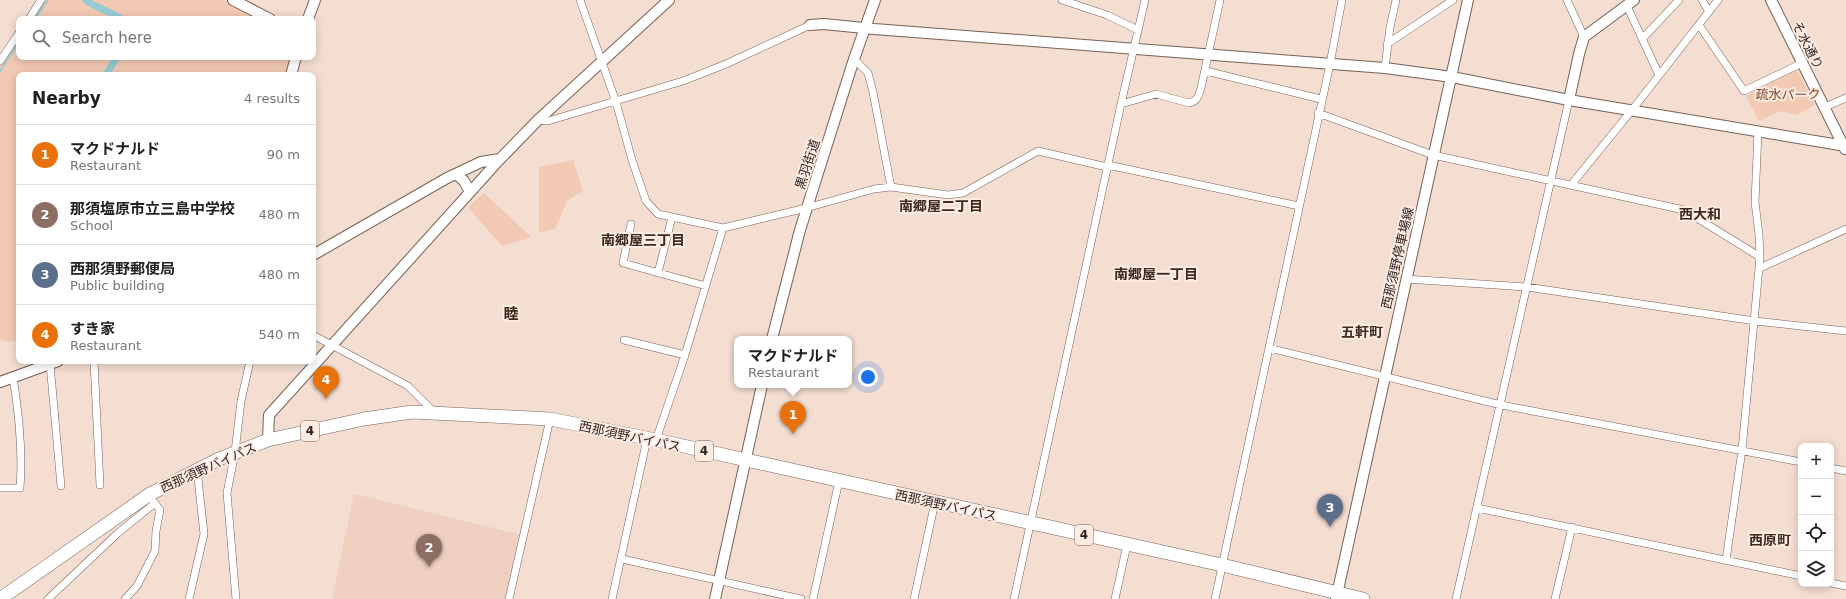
<!DOCTYPE html>
<html lang="en">
<head>
<meta charset="utf-8">
<style>
	body { margin:0; font-family:"DejaVu Sans","Noto Sans JP",sans-serif; background:#f2f2f2; color:#202124 }
	.controls { position:absolute; right:12px; bottom:12px; display:grid; overflow:hidden; border-radius:8px; box-shadow:0 2px 10px #0003 }
	.controls button { width:36px; height:36px; display:grid; place-items:center; padding:0; border:0; border-bottom:1px solid #e0e0e0; background:#fff; color:#202124; font:20px sans-serif }
	.you { position:absolute; left:868px; top:377px; width:14px; height:14px; margin:-10px; border:3px solid #fff; border-radius:50%; background:#1a73e8; box-shadow:0 0 0 6px #1a73e833 }
	.badge { display:grid; place-items:center; width:26px; height:26px; border-radius:50%; background:#276f7a; color:#fff; font-size:13px; font-weight:700 }
	.pin { position:absolute; translate:-50% -33px; filter:drop-shadow(0 1px 2px #0008) }
	.pin::after { content:''; position:absolute; top:21px; width:14px; height:12px; background:inherit; clip-path:polygon(0 0,100% 0,50% 100%) }
	.popup { position:absolute; left:734px; top:336px; width:118px; height:52px; box-sizing:border-box; display:grid; place-content:center; border-radius:8px; background:#fff; filter:drop-shadow(0 1px 3px #0005); font-size:13px; white-space:nowrap; color:#757577 }
	.popup b { font-size:15px; color:#202124 }
	.popup::after { content:''; position:absolute; left:50%; top:100%; margin-left:-8px; border:8px solid transparent; border-top-color:#fff }
	.list { margin:0; padding:0; list-style:none }
	h2 { display:flex; justify-content:space-between; align-items:center; height:52px; margin:0; padding:0 16px; font-size:17px }
	h2 small { font-size:13px; font-weight:400; color:#757577 }
	.list li { display:grid; grid-template-columns:26px 1fr auto; gap:12px; align-items:center; box-sizing:border-box; height:60px; padding:0 16px; border-top:1px solid #e0e0e0 }
	.list b { display:block; font-size:15px; white-space:nowrap }
	.list p { margin:0; font-size:13px; white-space:nowrap; color:#757577 }
	.list em { font-size:13px; font-style:normal; color:#757577 }
	.icon { flex:none; width:22px; height:22px; fill:none; stroke:currentColor; stroke-width:2; stroke-linecap:round; stroke-linejoin:round }
	.map { position:relative; flex:none; width:1846px; height:599px; overflow:hidden }
	.search { position:absolute; background:#fff; box-shadow:0 2px 10px #0003; left:16px; top:16px; width:300px; height:44px; display:flex; align-items:center; gap:10px; box-sizing:border-box; padding:0 14px; border-radius:8px; color:#757577; font-size:15px }
	.panel { position:absolute; background:#fff; box-shadow:0 2px 10px #0003; left:16px; top:72px; width:300px; height:292px; border-radius:8px }
	.map>svg:first-child { display:block }
	.built { fill:#efd0c1 }
	.green { fill:#f2c9b3 }
	.lines { fill:none; stroke-linecap:round; stroke-linejoin:round }
	.stream { stroke:#94cbd4; stroke-width:2 }
	.canal { stroke:#94cbd4; stroke-width:7 }
	.street-casing { stroke:#756157; stroke-width:8 }
	.secondary-casing { stroke:#756157; stroke-width:12 }
	.highway-casing { stroke:#756157; stroke-width:14 }
	.street { stroke:#fff; stroke-width:7 }
	.secondary { stroke:#fff; stroke-width:10 }
	.highway { stroke:#fff; stroke-width:13 }
	.labels { text-anchor:middle; stroke-width:4; stroke-linejoin:round; paint-order:stroke }
	.shield { fill:#feebe2; stroke:#6b605a; stroke-width:1 }
	.shield-label { font-size:12px; font-weight:bold; fill:#2c2420 }
	.street-label { font-size:13px; fill:#2c2420; stroke:#feebe2 }
	.park-label { font-size:13px; fill:#7c4526; stroke:#feebe2 }
	.neighbourhood-label { font-size:14px; font-weight:bold; fill:#3c2b22; stroke:#feebe2 }
	.quarter-label { font-size:15px; font-weight:bold; fill:#3c2b22; stroke:#feebe2 }
</style>
</head>
<body>
<div class="map">
<svg width="1846" height="599" viewBox="0 0 1846 599">
	<rect width="100%" height="100%" fill="#f4ddd1"/>
	<path class="built" d="M354,494l172,42 -13,63h-181z"/>
	<path class="green" d="M45,0h179l36,19h-228z
		M19,37v20h272l-6,18h-266v266l-10,1 -9,-2v-275z
		M1797,70l18,35 -18,10 -17,-4 -21,10 -13,-25z
		M573,160l10,31 -16,10 -12,28 -16,3v-65z
		M484,193l47,44 -29,9 -34,-39z"/>
	<g class="lines">
		<path class="stream" d="M35,19l13,-19
			M0,71l19,-29"/>
		<path class="canal" d="M86,0c10,9 24,10 35,19
			M106,75l11,-18"/>
		<defs>
			<path id="street" d="M580,0l36,102 16,58 14,41 12,13 65,14 83,-20 68,-19 17,-2 57,8 15,-2 75,-42 69,16
				M1062,0l45,15 31,15
				M1567,0l17,37
				M1702,0l7,12
				M1627,6l32,69
				M29,19l12,-19
				M1699,25l45,66 58,-28
				M1642,39l37,-39
				M1387,44l66,-44
				M854,59l14,14 5,19 18,95
				M0,61l19,-28
				M1385,68l5,-41 6,-27
				M1206,71l115,28
				M1121,104l35,-10 33,9c8,-1 10,-8 12,-15l19,-88
				M1825,107l21,-9
				M1318,113l115,42 251,55 76,47 -18,193 -16,110
				M538,120l10,1 135,-40 43,-17 84,-39
				M1758,131l-3,71 4,33 1,22
				M1108,165l191,41
				M1571,185l61,-75 86,-110
				M631,224l-8,39 83,23
				M1760,268l86,-39
				M658,273l14,-56
				M1406,279l121,8 228,34 91,10
				M313,335l95,51 26,26
				M624,340l61,15
				M1269,348l232,57 300,57
				M94,361l6,124
				M50,364l11,122
				M656,440l29,-85 38,-127
				M1831,468l15,3
				M0,488h20c3,-38 -1,-74 -7,-111
				M1477,508l324,68
				M622,559l179,40
				M1831,583l15,3
				M48,599l70,-66 37,-30
				M125,599l12,-13 18,-35 1,-20 4,-21 -7,-9
				M189,599l15,-65 -7,-65
				M236,599l-9,-106 8,-41 6,-51 9,-40
				M509,599l41,-180
				M612,599l35,-160
				M813,599l26,-118
				M914,599l21,-97
				M1014,599l107,-495 24,-104
				M1115,599l12,-54
				M1215,599l115,-535 12,-64
				M1456,599l113,-499
				M1555,599l17,-72"/>
			<path id="secondary" d="M233,0l37,19
				M1771,0l74,149
				M308,19l7,-19
				M810,25l14,-1 50,5 511,39 67,9 117,23 277,46
				M291,75l5,-18
				M1569,100l10,-46 5,-17 50,-37
				M456,174l8,7 6,11
				M313,255l134,-77 34,-16 19,-3
				M772,339l28,-109 54,-171 21,-59
				M0,382l58,-21
				M268,440l1,-25 231,-256 38,-39 131,-120
				M715,599l47,-214
				M1336,599l132,-599"/>
			<path id="highway" d="M0,599l150,-105 69,-35 49,-19 96,-21 48,-7 138,7 106,21 566,125 141,34"/>
		</defs>
		<use href="#street" class="street-casing"/>
		<use href="#secondary" class="secondary-casing"/>
		<use href="#highway" class="highway-casing"/>
		<use href="#street" class="street"/>
		<use href="#secondary" class="secondary"/>
		<use href="#highway" class="highway"/>
	</g>
	<g class="labels">
		<g class="shield">
			<rect x="301" y="421" width="18" height="20" rx="3"/>
			<rect x="695" y="441" width="18" height="20" rx="3"/>
			<rect x="1075" y="525" width="18" height="20" rx="3"/>
		</g>
		<g class="shield-label">
			<text x="310" y="435">4</text>
			<text x="704" y="455">4</text>
			<text x="1084" y="539">4</text>
		</g>
		<g class="street-label">
			<text transform="translate(1808 45) rotate(63)" y="5">そ水通り</text>
			<text transform="translate(807 164) rotate(-72)" y="5">黒羽街道</text>
			<text transform="translate(1397 258) rotate(-77)" y="5">西那須野停車場線</text>
			<text transform="translate(630 436) rotate(12)" y="5">西那須野バイパス</text>
			<text transform="translate(208 467) rotate(-24)" y="5">西那須野バイパス</text>
			<text transform="translate(946 505) rotate(12)" y="5">西那須野バイパス</text>
		</g>
		<g class="park-label">
			<text x="1788" y="99">疏水パーク</text>
		</g>
		<g class="neighbourhood-label">
			<text x="941" y="211">南郷屋二丁目</text>
			<text x="1700" y="219">西大和</text>
			<text x="643" y="245">南郷屋三丁目</text>
			<text x="1156" y="279">南郷屋一丁目</text>
			<text x="1362" y="337">五軒町</text>
			<text x="1770" y="545">西原町</text>
		</g>
		<g class="quarter-label">
			<text x="511" y="319">睦</text>
		</g>
	</g>
</svg>
<div class="controls">
<button>+</button>
<button>−</button>
<button><svg class="icon" aria-label="locate" viewBox="0 0 24 24"><circle cx="12" cy="12" r="6"/><path d="M12 2v4M12 18v4M2 12h4M18 12h4"/></svg></button>
<button><svg class="icon" aria-label="layers" viewBox="0 0 24 24"><path d="M12 4l9 5-9 5-9-5zM3 14l9 5 9-5"/></svg></button>
</div>
<div class="you"></div>
<div class="pin badge" style="left:793px;top:434px;background:#e8710a">1</div>
<div class="popup"><b>マクドナルド</b>Restaurant</div>
<div class="pin badge" style="left:429px;top:567px;background:#8d6e63">2</div>
<div class="pin badge" style="left:1330px;top:527px;background:#5c6f8a">3</div>
<div class="pin badge" style="left:326px;top:399px;background:#e8710a">4</div>
<div class="search"><svg class="icon" aria-label="search" viewBox="0 0 24 24"><circle cx="10" cy="10" r="6"/><path d="M15 15l6 6"/></svg>Search here</div>
<section class="panel">
<h2>Nearby<small>4 results</small></h2>
<ul class="list">
<li><span class="badge" style="background:#e8710a">1</span><div><b>マクドナルド</b><p>Restaurant</p></div><em>90 m</em></li>
<li><span class="badge" style="background:#8d6e63">2</span><div><b>那須塩原市立三島中学校</b><p>School</p></div><em>480 m</em></li>
<li><span class="badge" style="background:#5c6f8a">3</span><div><b>西那須野郵便局</b><p>Public building</p></div><em>480 m</em></li>
<li><span class="badge" style="background:#e8710a">4</span><div><b>すき家</b><p>Restaurant</p></div><em>540 m</em></li>
</ul>
</section>
</div>
</body>
</html>
